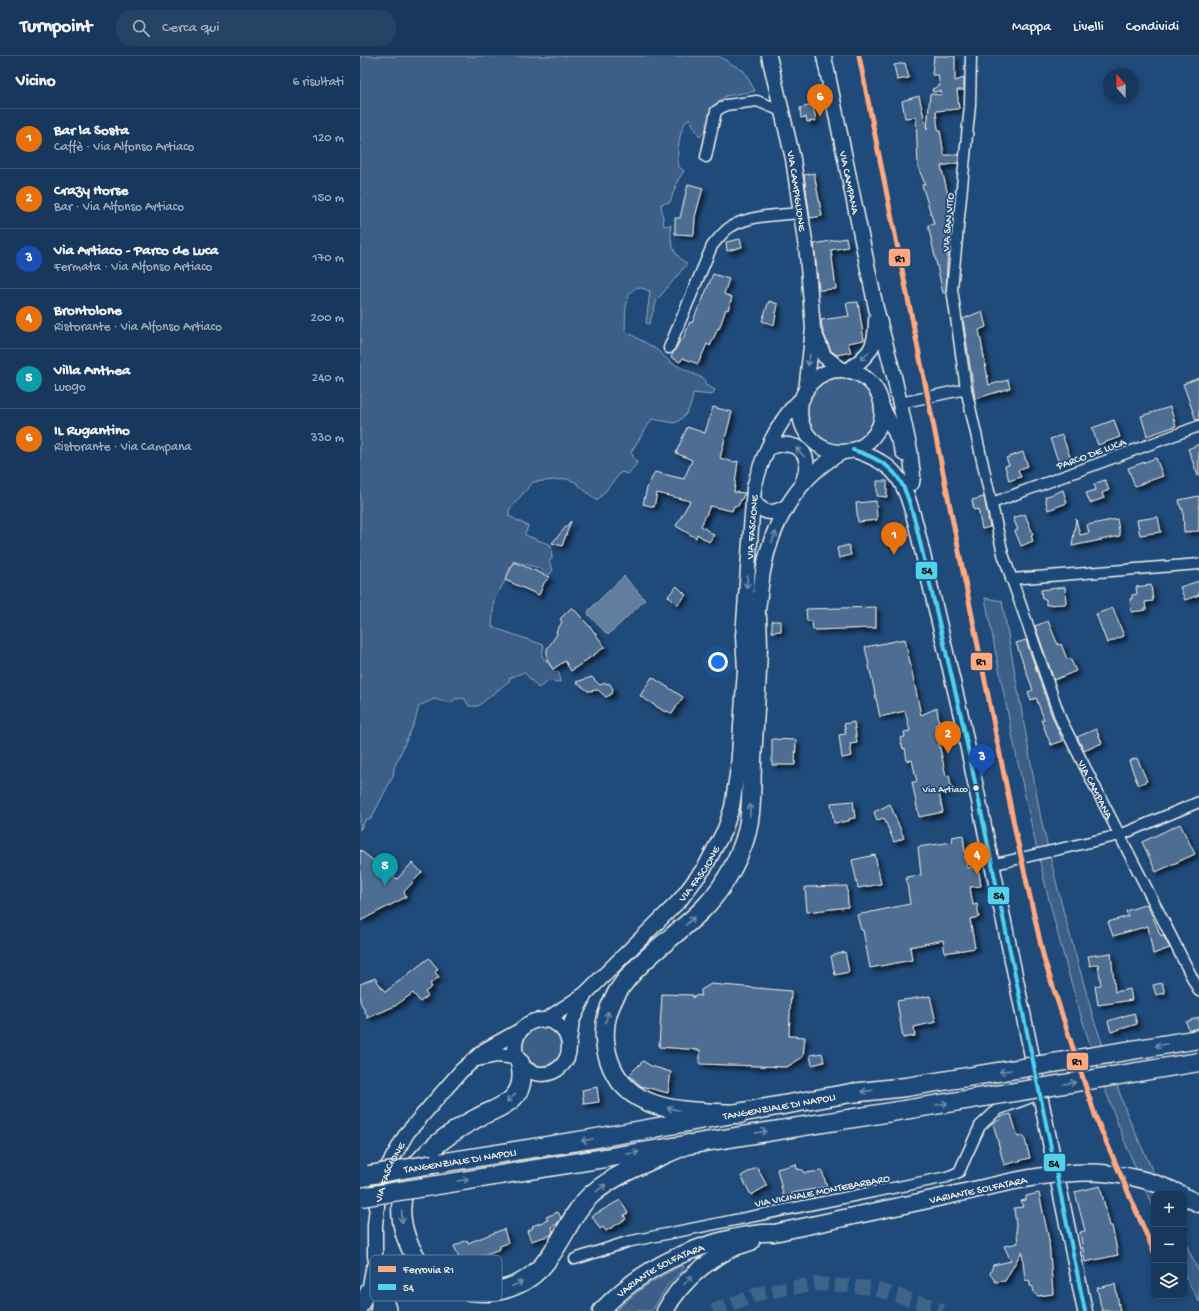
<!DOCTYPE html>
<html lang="it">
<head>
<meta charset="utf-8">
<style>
	body { margin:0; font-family:"Gochi Hand",sans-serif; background:#244365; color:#f1f3f6 }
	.controls { position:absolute; right:12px; bottom:12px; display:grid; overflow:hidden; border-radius:8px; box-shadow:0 2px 6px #0003 }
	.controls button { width:36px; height:36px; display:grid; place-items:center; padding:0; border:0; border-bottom:1px solid #365272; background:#17385c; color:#f1f3f6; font:20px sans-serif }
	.compass { position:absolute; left:743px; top:12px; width:36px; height:36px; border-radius:50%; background:#17385c; box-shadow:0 2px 6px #0003; rotate:339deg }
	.you { position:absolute; left:358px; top:606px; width:14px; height:14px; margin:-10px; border:3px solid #fff; border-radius:50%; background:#1a73e8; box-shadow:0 0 0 6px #1a73e833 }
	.badge { display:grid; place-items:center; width:26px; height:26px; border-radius:50%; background:#d6ab8b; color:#fff; font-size:13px; font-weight:700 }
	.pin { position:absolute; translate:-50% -33px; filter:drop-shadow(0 1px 2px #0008) }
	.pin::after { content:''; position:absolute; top:21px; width:14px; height:12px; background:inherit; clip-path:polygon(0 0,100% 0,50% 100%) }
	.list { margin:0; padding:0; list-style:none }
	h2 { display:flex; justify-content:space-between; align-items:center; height:52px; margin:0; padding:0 16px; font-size:17px }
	h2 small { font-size:13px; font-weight:400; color:#9eacbb }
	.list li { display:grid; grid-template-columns:26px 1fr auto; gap:12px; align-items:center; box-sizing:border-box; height:60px; padding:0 16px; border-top:1px solid #365272 }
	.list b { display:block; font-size:15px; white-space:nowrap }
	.list p { margin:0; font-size:13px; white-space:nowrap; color:#9eacbb }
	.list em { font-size:13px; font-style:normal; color:#9eacbb }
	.icon { flex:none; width:22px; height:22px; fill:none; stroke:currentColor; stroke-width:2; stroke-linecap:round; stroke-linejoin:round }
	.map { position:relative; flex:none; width:839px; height:1255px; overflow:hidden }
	header { display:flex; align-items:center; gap:24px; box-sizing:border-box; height:56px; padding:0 20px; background:#17385c; border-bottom:1px solid #365272 }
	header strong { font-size:19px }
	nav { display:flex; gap:22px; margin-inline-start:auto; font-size:14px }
	.search { width:280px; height:36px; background:#244365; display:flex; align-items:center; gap:10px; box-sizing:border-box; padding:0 14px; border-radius:16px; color:#9eacbb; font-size:15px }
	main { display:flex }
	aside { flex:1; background:#17385c }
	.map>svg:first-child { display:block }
	.green { fill:#3a5f88; stroke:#97a8b8 }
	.water { fill:#627e9d; stroke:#9cacbb }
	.building { fill:#4d6e92; stroke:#f4f1e8; filter:url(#shadow) }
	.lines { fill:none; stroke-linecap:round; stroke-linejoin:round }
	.secondary-tunnel { stroke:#3f638a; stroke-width:14; stroke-dasharray:14 7; stroke-linecap:butt }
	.street-casing { stroke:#f4f1e8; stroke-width:13 }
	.secondary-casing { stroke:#f4f1e8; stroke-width:17 }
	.primary-casing { stroke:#f4f1e8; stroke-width:19 }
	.highway-casing { stroke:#f4f1e8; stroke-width:21 }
	.street { stroke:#1f4a7a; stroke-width:10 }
	.secondary { stroke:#1f4a7a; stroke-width:14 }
	.primary { stroke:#1f4a7a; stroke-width:16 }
	.highway { stroke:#1f4a7a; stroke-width:18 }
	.primary-bridge-casing { stroke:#f4f1e8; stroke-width:19; stroke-linecap:butt }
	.highway-bridge-casing { stroke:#f4f1e8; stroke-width:21; stroke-linecap:butt }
	.primary-bridge { stroke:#1f4a7a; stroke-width:16 }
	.highway-bridge { stroke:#1f4a7a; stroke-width:18 }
	.bus-1-casing { stroke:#1f4a7a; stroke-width:7 }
	.bus-1 { stroke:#53d2ee; stroke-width:4 }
	.rail-1-casing { stroke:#1f4a7a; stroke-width:8 }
	.rail-1 { stroke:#ffa980; stroke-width:5 }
	.oneway { stroke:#748da6 }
	.bus-dot { fill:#f4f1e8; stroke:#1f4a7a; stroke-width:1.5 }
	.labels { text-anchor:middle; stroke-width:3.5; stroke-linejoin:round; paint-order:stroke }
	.bus-label { font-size:10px; fill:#f4f1e8; stroke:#1f4a7a; text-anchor:end }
	.street-label { font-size:11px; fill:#f4f1e8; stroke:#1f4a7a }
	.key { fill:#1f4a7a; stroke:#5f7c9b; stroke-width:1 }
	.key-label { font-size:11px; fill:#f4f1e8 }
	.line-badge { stroke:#1f4a7a; stroke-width:1.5 }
	.pale-badge-label { font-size:11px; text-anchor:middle; font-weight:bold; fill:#111 }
</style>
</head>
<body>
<header>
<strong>Turnpoint</strong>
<div class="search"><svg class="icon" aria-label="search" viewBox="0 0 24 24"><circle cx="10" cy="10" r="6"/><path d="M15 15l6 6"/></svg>Cerca qui</div>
<nav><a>Mappa</a><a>Livelli</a><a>Condividi</a></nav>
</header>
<main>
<aside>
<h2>Vicino<small>6 risultati</small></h2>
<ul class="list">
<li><span class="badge" style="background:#e8710a">1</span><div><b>Bar la Sosta</b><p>Caffè · Via Alfonso Artiaco</p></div><em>120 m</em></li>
<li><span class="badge" style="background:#e8710a">2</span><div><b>Crazy Horse</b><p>Bar · Via Alfonso Artiaco</p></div><em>150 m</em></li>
<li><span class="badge" style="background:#1a4fb4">3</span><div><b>Via Artiaco - Parco de Luca</b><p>Fermata · Via Alfonso Artiaco</p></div><em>170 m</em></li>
<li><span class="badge" style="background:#e8710a">4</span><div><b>Brontolone</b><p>Ristorante · Via Alfonso Artiaco</p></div><em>200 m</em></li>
<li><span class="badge" style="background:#0f9aa8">5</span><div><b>Villa Anthea</b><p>Luogo</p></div><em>240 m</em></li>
<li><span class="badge" style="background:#e8710a">6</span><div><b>IL Rugantino</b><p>Ristorante · Via Campana</p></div><em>330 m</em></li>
</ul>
</aside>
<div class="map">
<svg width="839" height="1255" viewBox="0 0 839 1255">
	<defs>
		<filter id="shadow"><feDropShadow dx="3.5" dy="3.5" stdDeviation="2" flood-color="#0009"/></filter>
	</defs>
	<rect width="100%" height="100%" fill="#1f4a7a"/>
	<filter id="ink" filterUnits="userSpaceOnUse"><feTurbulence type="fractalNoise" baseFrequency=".025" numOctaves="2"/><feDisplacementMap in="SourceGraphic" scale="8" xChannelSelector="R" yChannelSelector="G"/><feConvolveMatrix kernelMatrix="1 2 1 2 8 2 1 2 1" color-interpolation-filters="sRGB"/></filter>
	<g filter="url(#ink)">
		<path class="green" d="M0,0h358l26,15 11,20 -29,5 -6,4 -8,9 -5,20 -7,8 -11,-19c-10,9 -13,35 -10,49l5,4 -6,9 -8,22 -9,2 3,22 7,-1c-1,18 1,28 16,39l-30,36 -8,24 -3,-1 4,-32 -12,-4c-15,5 -12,30 -13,44l31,18 14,13 36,18 -2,4 11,6 -3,5 -19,-2c-1,13 -6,24 -18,30l-23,-4 -21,33 6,11 -9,11 -7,-2 -24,29 -22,-19 -8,-3 -34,3 -24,28v6l19,10 -3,9 26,10 1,14 -3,2 4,9 -4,5 -10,-7 -26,-7 -8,20 -11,18 -2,28 52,18 -2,11 12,15 5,2 1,9 -10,-1 -12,7 -14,-16 -14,6 -1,3 -31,25h-9l-5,-8 -9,1 -5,4 -16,-4 -15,7 -4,15 -21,47 -1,8 -22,43h-5l-6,11z
			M447 356a34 34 0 1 1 68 0a34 34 0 1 1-68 0Z
			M625,542l17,3 39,218 22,91 31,110 33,94 36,80h-9v16c-89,-193 -128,-404 -169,-612z
			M160 990a21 21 0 1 1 42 0a21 21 0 1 1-42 0Z
			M824,1184l15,32v30l-15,-28z
			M323,1209l1,3 -17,18 -15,25h-36c19,-20 42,-34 67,-46z"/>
		<path class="water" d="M264,520l21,24 -37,35 -20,-21 1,-4z"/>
		<path class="building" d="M574,0h21v25l9,-3v12h-7l2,19 -23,2 2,18 2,1 4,25h15l-1,8 -17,3 12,49 -6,47 -1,31h-3l-15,-68 6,-1 -12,-39 3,-1 -7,-17 -2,-50 -11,1 -3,-17 17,-5 8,33 3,-35 12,1 -1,-4 -8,1 -1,-3 8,-3 -2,-11h-6z
			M545,7l4,15 -12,2 -3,-15z
			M453,49l3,16 -9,1 -1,-5 -5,1 -1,-10z
			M454,117l8,43 -12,2 -6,-43z
			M328,128l15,4 -8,29 -1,18 -19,-1v-16h5z
			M486,182l2,9 -17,3 5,39 -17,1 -5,-46z
			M380,183l2,8 -15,4 -1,-9z
			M353,218l16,5 -5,15 8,3 -4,13 -2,-1 -7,20 -1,-1 -8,18 -3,-2 -9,20 -15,-6 -3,4 -9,-5 10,-18h2l7,-17 2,1 7,-17h1z
			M409,245l9,3 -4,21 -12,-4z
			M498,246l6,38 -16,3 3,9 -14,3 -6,-4 -8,-19 -2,-12 28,-4 -3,-13z
			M622,255l4,16 -7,3 10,55 19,-5 2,8 -35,11 -12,-80z
			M839,322v42h-3l-13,-36z
			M353,351l19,5 -12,46 13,4 5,-1 -4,31 11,1 -7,13h-4l-2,5 -22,-5 -9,20 13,9 -5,7 -12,-8 -1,4 -20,-12 14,-25 -33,-8 -3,14 -11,-3 4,-16 8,-16 29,7 8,-19 -16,-7 11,-26 18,6z
			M810,351l6,19 -29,10 -6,-20z
			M754,364l6,17 -22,8 -6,-17z
			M702,379l9,24 -12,4 -9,-24z
			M839,388v32h-1l-10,-27z
			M663,396l5,14 -10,4 3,7 -12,4 -4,-15 4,-1 -3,-7z
			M796,402l7,18 -28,10 -7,-18z
			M745,424l4,10 -7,3 2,5 -14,5 -4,-10 10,-3 -2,-6z
			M517,425h10v16l-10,-1z
			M703,434l4,13 -19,7 -3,-13z
			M839,440v35l-15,1 -1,-23h-2l-2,-9z
			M624,441l6,30 -8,2 -4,-20 -4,1 -2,-10z
			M516,445l1,19 -19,2 -2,-19z
			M665,458l8,20 -2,1 2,6 -12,5 -6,-15 3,-1 -5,-12z
			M798,461l3,15 -21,3 -3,-15z
			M716,463l4,16 9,-2 -2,-8 30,-6 3,17 -48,10z
			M211,465l-9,25 -10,-3z
			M489,489l2,10 -12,3 -2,-10z
			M154,506l36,15 -6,6 -5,12 -34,-15z
			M839,525v14l-14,5 -5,-13z
			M791,529l2,16 -8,1 1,8 -15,2 -1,-13h2v-4l5,-1 -1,-7z
			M317,530l9,9 -9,10 -9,-9z
			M705,531l1,17 -20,1v-6h-4l-1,-9z
			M212,551l20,22 13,18 -34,24 -6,-10 -12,8 -6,-9v-11l10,-15 -1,-2 6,-10 -2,-3z
			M516,551v21l-63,2 -1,-9h-5l-1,-12z
			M753,552l11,28 -17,7 -11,-29z
			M412,565h9v10l-9,1z
			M688,565l10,24 3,-1 6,15 3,-1 6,13 -22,9 -19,-54z
			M545,583l16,76 16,-7 2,15 -4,2 11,51 3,-1 3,16 -13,2 4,19 -24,5 -7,-35h5l-5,-22 -5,1 -2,-13 -2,1 -3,-11 5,-1 -1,-5 6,-1 -5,-20 -25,6 -15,-70z
			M666,584l26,76 11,25 -12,4 -10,-25 3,-1 -8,-21 -5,2 -3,-8 5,-2 -17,-47z
			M232,621l8,8 5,-2 5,1 3,5 -1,5 -6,3 -8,-7 -10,1 -12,-9z
			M292,621l31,20 -11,17 -5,-3 -2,1 -25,-16z
			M494,666l3,21 -7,1 2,12 -10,2 -3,-23 7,-1 -2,-10z
			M736,673l6,14 -18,8 -7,-14z
			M412,683l24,1 -1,25h-23z
			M777,702l10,23 -9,4 -9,-24z
			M493,745l2,17 -6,1v2l-15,2 -3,-20z
			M530,748l14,34 -10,4 -10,-24 -7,2 -3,-8z
			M820,768l15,30 -39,18 -14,-30z
			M603,779l4,33 11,-2 3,20 -11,1 3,18 4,-1 2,13 -9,2 5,29 -30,5 -2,-13 -33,7 2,13 -42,8 -7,-38h-2l-4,-15 53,-11 -4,-27 15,-2 -3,-28 35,-5 -1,-5z
			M0,794l37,29 15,-16 10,9 -18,20 2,5 -46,24z
			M515,799l6,29 -23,4 -6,-28z
			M487,830l1,21 -41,5 -2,-25z
			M787,848l14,32 2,-1 7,13 -17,6 -5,-28 -35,10 -5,-14 20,-6 -2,-5z
			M485,896l4,20 -14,3 -4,-19z
			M751,897l4,39 15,-3 2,11 -34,5 -3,-19 6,-1 -3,-21 -8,2 -2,-10z
			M69,902l9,11 -3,3 4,5 -9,7 2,3 -7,5 3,4 -8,6 -7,-9 -18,13 -27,12 -8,-17v-17l15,-6 10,14z
			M802,927l3,10 -9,2 -3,-10z
			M351,928l80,7 -2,45 16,1 -2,20 -16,10 -87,-3v-14l-41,-3 3,-53 31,1v3l2,-3 6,1v-6z
			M570,940l6,26 -22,5 1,9 -12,2 -6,-37z
			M774,957l3,11 -26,8 -3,-11z
			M839,961v11l-10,2 -3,-8z
			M462,997l2,9 -12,3 -2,-10z
			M283,1005l8,5 20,6 -3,21 -27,-7 -12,-11z
			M237,1031l2,15 -15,2 -2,-14z
			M651,1058l7,23 6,-1 6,22 -26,7 -11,-42 8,-4 -1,-2z
			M436,1108l1,5 6,1 1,3 18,-2 5,16 -35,6v3l-8,2 -7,-29z
			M397,1111l10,19 -16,9 -10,-19z
			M740,1130l10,40h2l6,29 -33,7 -5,-30 5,-1 -10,-39z
			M679,1137l10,47 4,54 -15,2 -4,-3 -1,-6 -3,-1v-5l-5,-1 -3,-29 -17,30 -9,1 -6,-8 3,-9 18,-4 -7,-15 14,-3 -4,-35 9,-1 -2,-6 5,-1v-4z
			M260,1144l8,13 -4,2 2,4 -20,12 -3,-4 -3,2 -8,-13z
			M198,1156l3,6 -4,6 -5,3 1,4 -2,4 -20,6 -4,-10 6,-3 -1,-2 16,-6 -2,-3z
			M144,1173l4,14 -8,3v3l-39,14 -7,-17 13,-6 1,3z
			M755,1228l5,27h-18l-5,-23z"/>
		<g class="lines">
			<path class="secondary-tunnel" d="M353,1255l51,-19 53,-8 55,4 63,19 7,4"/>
			<defs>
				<g id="street">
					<path d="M346,101l10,-46 10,-6 31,-4 25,10"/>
					<path d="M309,292l43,-102c6,-7 12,-16 20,-20 19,-11 47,-11 68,-13"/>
					<path d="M606,333l-14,-100 18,-184 1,-49"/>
					<path id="s1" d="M540,347l66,-14 37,165 58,166 138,271"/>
					<path d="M632,447l207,-77"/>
					<path d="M651,523l188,-15"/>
					<path d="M631,809l129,-30 79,-33"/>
					<path d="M215,1203l52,-17 29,-6 291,-59 12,-5 21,-46 17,-16 40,-15"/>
				</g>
				<g id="secondary">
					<path id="s2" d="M409,0l24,103 14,96 6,73 -7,63"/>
					<path id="s3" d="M464,0l52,252 18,68 16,74 3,26 -1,7"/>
					<path d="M454,276l10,24 18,14"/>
					<circle cx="481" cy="355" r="41"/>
					<path d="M487,315c22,-16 29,-22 29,-51"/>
					<path d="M522,351l13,25 9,22"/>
					<path d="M408,392c17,-8 42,-3 38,21 0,5 -3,10 -4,15"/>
					<path d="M493,394c46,14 51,32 63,75l46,195 123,591"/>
					<path d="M393,444c10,14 18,15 33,7"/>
					<path d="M395,571c4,-18 5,-36 8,-55 8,-47 35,-97 80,-120"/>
					<path id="s4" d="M186,964l39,-26 95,-94 25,-33 20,-38 7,-22 6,-39 7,-98 -2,-34 11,-148c7,-28 25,-72 49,-90"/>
					<circle cx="182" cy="991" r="27"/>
					<path d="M209,986l3,-21 12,-25"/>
					<path d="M117,1003l20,-4 20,2"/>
					<path d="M0,1252l10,-22 3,-17"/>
					<path id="s5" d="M18,1255l2,-28 -5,-27v-31l3,-28 10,-31 19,-33 54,-62 24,-21 36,-20"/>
				</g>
				<g id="primary">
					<path d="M824,1140l15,8"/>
					<path d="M20,1227l8,28"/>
					<path id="s6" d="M241,1255c36,-39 80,-61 131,-73 15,-3 28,-6 42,-5l168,-36"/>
					<path d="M305,1255c17,-32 51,-60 86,-69"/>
				</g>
				<g id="highway">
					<path d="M160,1007c3,13 3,26 -8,36 -10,9 -24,13 -35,19 -45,24 -91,61 -71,119 8,23 23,40 46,49 36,14 76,3 98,-30 15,-20 23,-45 42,-62 27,-23 64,-35 96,-50"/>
					<path d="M380,1058c-48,-3 -113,2 -131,-54 -23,-71 51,-108 93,-150 18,-18 31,-40 40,-63 11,-27 9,-57 10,-86 2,-39 5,-77 6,-116l-1,-28"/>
					<path id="s7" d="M73,1108l158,-25 260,-46 55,-6"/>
					<path d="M65,1131l479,-77"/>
				</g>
			</defs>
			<use href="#street" class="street-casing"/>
			<use href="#secondary" class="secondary-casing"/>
			<use href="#primary" class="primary-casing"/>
			<use href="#highway" class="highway-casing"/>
			<use href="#street" class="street"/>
			<use href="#secondary" class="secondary"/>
			<use href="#primary" class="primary"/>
			<use href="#highway" class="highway"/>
			<defs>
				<path id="primary-bridge" d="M582,1141c85,-18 156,-43 239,-3"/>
				<path id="highway-bridge" d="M546,1031l293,-48
					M544,1054l295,-48
					M9,1119l64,-11
					M1,1141l64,-10"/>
			</defs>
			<use href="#primary-bridge" class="primary-bridge-casing"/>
			<use href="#highway-bridge" class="highway-bridge-casing"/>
			<use href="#primary-bridge" class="primary-bridge"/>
			<use href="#highway-bridge" class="highway-bridge"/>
			<defs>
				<path id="bus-1" d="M493,394c46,14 51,32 63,75l46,195 123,591"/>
			</defs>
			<use href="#bus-1" class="bus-1-casing"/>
			<use href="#bus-1" class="bus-1"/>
			<defs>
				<path id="rail-1" d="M499,0l158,783 27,120 23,71 29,88 58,134"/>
			</defs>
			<use href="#rail-1" class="rail-1-casing"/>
			<use href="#rail-1" class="rail-1"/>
		</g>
		<defs><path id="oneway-shaft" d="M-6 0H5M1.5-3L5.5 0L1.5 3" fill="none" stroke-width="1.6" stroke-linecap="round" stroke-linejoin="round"/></defs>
		<g class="oneway">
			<use href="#oneway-shaft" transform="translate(505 300) rotate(137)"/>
			<use href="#oneway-shaft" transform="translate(449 304) rotate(99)"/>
			<use href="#oneway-shaft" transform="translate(440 396) rotate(-131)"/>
			<use href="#oneway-shaft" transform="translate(414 481) rotate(-69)"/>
			<use href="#oneway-shaft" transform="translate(387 526) rotate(95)"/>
			<use href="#oneway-shaft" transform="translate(390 754) rotate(-88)"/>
			<use href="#oneway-shaft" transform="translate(330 865) rotate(-42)"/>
			<use href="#oneway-shaft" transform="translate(247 961) rotate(-76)"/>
			<use href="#oneway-shaft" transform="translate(801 989) rotate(171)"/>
			<use href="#oneway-shaft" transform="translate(645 1015) rotate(171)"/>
			<use href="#oneway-shaft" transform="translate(710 1027) rotate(-9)"/>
			<use href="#oneway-shaft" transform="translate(507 1035) rotate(173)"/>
			<use href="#oneway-shaft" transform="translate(151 1042) rotate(138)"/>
			<use href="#oneway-shaft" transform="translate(582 1048) rotate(-9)"/>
			<use href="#oneway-shaft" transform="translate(313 1053) rotate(-170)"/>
			<use href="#oneway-shaft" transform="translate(401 1076) rotate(-9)"/>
			<use href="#oneway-shaft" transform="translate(227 1084) rotate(171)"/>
			<use href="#oneway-shaft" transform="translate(273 1097) rotate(-9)"/>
			<use href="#oneway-shaft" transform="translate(103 1124) rotate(-9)"/>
			<use href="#oneway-shaft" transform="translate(241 1132) rotate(-38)"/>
			<use href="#oneway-shaft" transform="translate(42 1161) rotate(87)"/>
			<use href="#oneway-shaft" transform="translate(328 1224) rotate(-45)"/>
			<use href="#oneway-shaft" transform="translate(157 1228) rotate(-25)"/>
		</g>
	</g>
	<circle class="bus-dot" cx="616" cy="732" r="3.5"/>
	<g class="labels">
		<g class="bus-label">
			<text x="608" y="736">Via Artiaco</text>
		</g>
		<g class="street-label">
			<text dy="4" stroke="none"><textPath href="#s3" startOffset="129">VIA CAMPANA</textPath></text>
			<text dy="4" stroke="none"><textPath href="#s2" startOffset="138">VIA CAMPIGLIONE</textPath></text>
			<text transform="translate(587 166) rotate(-85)" y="4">VIA SAN VITO</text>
			<text transform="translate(731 397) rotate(-20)" y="4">PARCO DE LUCA</text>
			<text dy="4" stroke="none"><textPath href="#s4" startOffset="569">VIA FASCIONE</textPath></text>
			<text dy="4" stroke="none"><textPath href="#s1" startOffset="490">VIA CAMPANA</textPath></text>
			<text dy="4" stroke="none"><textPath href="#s4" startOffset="213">VIA FASCIONE</textPath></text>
			<text dy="4" stroke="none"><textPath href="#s7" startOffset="351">TANGENZIALE DI NAPOLI</textPath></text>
			<text transform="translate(100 1104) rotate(-9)" y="4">TANGENZIALE DI NAPOLI</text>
			<text dy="4" stroke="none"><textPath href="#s5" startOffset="142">VIA FASCIONE</textPath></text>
			<text transform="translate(618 1133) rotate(-12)" y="4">VARIANTE SOLFATARA</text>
			<text transform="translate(462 1134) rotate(-11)" y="4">VIA VICINALE MONTEBARBARO</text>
			<text dy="4" stroke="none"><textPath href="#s6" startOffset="73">VARIANTE SOLFATARA</textPath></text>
		</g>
	</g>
	<rect x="10" y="1199" width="132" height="46" rx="6" class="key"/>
	<rect x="18" y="1210" width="18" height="6" fill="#ffa980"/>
	<rect x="18" y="1228" width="18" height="6" fill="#53d2ee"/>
	<g class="key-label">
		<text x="43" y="1217">Ferrovia R1</text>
		<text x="43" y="1235">54</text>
	</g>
	<g class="line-badge">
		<rect x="528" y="192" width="23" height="19" rx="4" fill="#ffa980"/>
		<rect x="555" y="505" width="23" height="19" rx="4" fill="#53d2ee"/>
		<rect x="610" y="596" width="23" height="19" rx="4" fill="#ffa980"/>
		<rect x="627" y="830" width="23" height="19" rx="4" fill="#53d2ee"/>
		<rect x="706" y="996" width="23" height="19" rx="4" fill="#ffa980"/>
		<rect x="683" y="1097" width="23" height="19" rx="4" fill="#53d2ee"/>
	</g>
	<g class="pale-badge-label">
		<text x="540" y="206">R1</text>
		<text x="567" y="518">54</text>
		<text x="621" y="609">R1</text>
		<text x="639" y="843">54</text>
		<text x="717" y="1009">R1</text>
		<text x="694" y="1111">54</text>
	</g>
</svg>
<div class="controls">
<button>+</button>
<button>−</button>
<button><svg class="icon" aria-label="layers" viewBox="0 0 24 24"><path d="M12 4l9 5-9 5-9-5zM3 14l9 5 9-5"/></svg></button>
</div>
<svg class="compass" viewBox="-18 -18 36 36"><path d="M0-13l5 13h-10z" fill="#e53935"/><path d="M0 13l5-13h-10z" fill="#9eacbb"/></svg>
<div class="you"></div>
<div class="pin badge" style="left:534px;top:499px;background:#e8710a">1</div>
<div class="pin badge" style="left:588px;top:698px;background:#e8710a">2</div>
<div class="pin badge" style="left:622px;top:721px;background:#1a4fb4">3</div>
<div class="pin badge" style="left:617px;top:819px;background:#e8710a">4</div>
<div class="pin badge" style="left:25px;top:830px;background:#0f9aa8">5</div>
<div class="pin badge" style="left:460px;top:61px;background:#e8710a">6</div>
</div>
</main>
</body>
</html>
